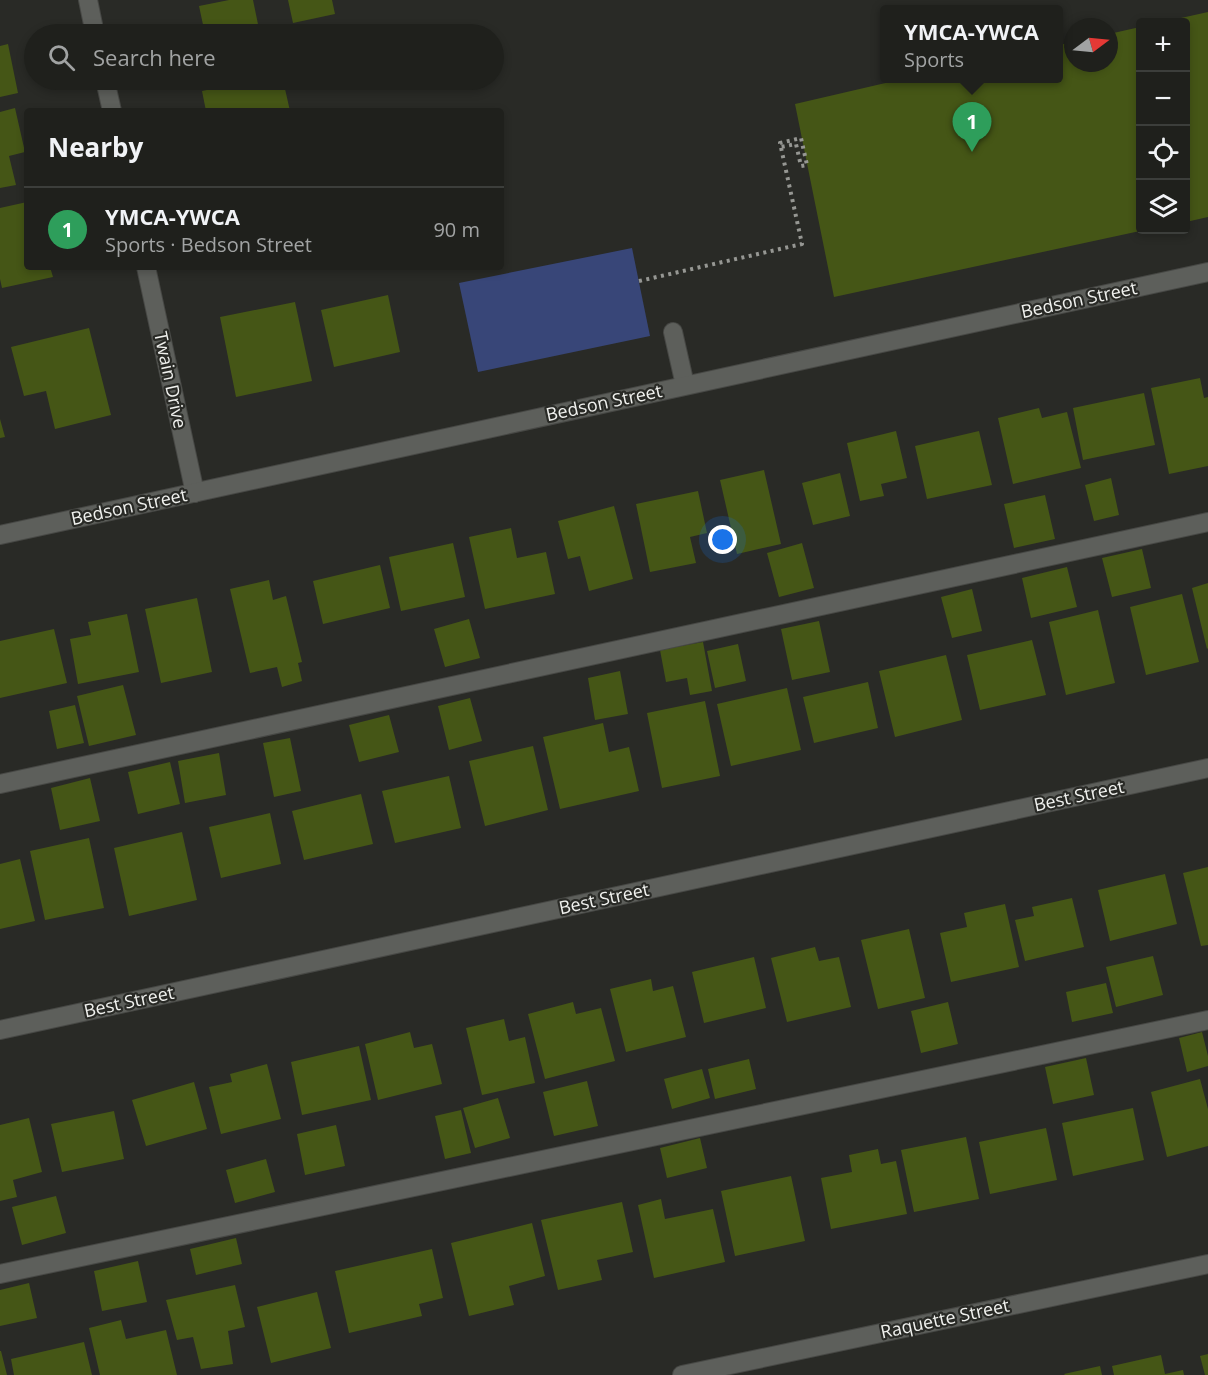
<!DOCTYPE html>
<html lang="en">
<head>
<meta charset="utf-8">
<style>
	body { margin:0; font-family:"Open Sans",sans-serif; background:#272825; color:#f1f3f6 }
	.controls { position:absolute; right:18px; top:18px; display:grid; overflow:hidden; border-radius:6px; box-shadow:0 3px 9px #0003 }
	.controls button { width:54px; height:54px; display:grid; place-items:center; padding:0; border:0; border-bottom:2px solid #3c3e3b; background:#1f201c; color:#f1f3f6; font:30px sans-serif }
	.compass { position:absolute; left:1064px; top:18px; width:54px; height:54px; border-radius:50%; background:#1f201c; box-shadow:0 3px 9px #0003; rotate:74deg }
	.you { position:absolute; left:723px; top:540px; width:21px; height:21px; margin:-15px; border:4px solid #fff; border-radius:50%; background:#1a73e8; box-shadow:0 0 0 9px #1a73e833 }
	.badge { display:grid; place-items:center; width:39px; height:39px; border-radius:50%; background:#9db4fd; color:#fff; font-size:20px; font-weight:700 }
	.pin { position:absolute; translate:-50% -50px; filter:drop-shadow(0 2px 3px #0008) }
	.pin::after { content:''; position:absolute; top:32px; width:21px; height:18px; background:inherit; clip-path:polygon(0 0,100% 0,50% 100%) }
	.popup { position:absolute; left:880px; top:5px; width:183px; height:78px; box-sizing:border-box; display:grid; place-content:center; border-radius:6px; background:#1f201c; filter:drop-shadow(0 2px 4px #0005); font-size:20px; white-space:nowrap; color:#a1a3a3 }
	.popup b { font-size:22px; color:#f1f3f6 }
	.popup::after { content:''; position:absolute; left:50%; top:100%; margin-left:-12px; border:12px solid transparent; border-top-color:#1f201c }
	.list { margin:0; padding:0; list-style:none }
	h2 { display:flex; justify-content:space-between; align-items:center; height:78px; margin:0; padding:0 24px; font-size:26px }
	h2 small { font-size:20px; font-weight:400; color:#a1a3a3 }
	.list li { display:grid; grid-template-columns:39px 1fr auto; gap:18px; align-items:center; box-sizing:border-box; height:84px; padding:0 24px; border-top:2px solid #3c3e3b }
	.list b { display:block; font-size:22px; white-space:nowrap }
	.list p { margin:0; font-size:20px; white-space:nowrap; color:#a1a3a3 }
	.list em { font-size:20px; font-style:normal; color:#a1a3a3 }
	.icon { flex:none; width:33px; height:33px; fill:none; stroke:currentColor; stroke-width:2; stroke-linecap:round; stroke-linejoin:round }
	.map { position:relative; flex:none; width:1208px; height:1375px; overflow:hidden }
	.search { position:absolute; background:#1f201c; box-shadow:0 3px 9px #0003; left:24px; top:24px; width:480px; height:66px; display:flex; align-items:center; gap:15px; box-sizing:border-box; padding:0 21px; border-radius:33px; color:#a1a3a3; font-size:22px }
	.panel { position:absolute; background:#1f201c; box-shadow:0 3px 9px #0003; left:24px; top:108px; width:480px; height:162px; border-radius:6px }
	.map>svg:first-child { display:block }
	.green { fill:#384678 }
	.building { fill:#455616 }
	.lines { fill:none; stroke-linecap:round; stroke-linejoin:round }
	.lane-casing { stroke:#474845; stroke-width:20 }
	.street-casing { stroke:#474845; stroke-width:20 }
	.secondary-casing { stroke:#474845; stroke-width:20 }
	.path { stroke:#969793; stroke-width:4; stroke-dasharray:3 4.5; stroke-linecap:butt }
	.lane { stroke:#5d5f5b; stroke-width:18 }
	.street { stroke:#5d5f5b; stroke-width:18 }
	.secondary { stroke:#5d5f5b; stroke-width:18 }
	.labels { text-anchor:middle; stroke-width:4.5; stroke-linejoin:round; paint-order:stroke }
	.street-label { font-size:18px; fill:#f0f1ee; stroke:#292a26 }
</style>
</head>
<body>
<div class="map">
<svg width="1208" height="1375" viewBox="0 0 1208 1375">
	<rect width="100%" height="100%" fill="#292a26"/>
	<path class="green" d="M632,248l18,88 -172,36 -19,-89z"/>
	<path class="building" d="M229,0h24l7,34h-55l-6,-28z
		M288,0h44l3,14 -42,9z
		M1208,12v205l-22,5v-200h-23z
		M1140,27v204l-306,66 -39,-193 112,-26h152v-33l14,-3v21h36v-29z
		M8,44l10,49 -18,4v-51z
		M254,80h29l7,31h-84l-4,-20z
		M15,108l10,44 -16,4 7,29 -16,3v-76z
		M27,202v65h23l3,10 -51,11 -2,-9v-71z
		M388,295l12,57 -66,15 -13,-57z
		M295,302l17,79 -76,16 -16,-80z
		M89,328l22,87 -56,14 -9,-38 -22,5 -13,-49z
		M1200,378l4,20 4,-1v69l-39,8 -18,-86z
		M1144,393l11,52 -72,15 -10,-52z
		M1039,408l3,10 25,-6 14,56 -68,16 -15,-66z
		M0,419l5,18 -5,1z
		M896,431l11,47 -26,6 3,12 -24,5 -13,-58z
		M979,431l13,54 -65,14 -12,-53z
		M764,470l17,74 -44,10 -17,-74z
		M840,473l10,43 -37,9 -11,-42z
		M1111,478l8,37 -25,6 -9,-36z
		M698,491l9,42 -17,4 6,26 -46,9 -14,-68z
		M1045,495l10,44 -41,9 -10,-44z
		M614,506l19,73 -44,12 -9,-35 -12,3 -10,-38z
		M511,528l6,30 29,-6 9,42 -70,15 -16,-72z
		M453,543l12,54 -64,14 -12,-54z
		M802,543l12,45 -35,9 -12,-44z
		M1142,549l9,39 -39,9 -10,-39z
		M380,565l10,43 -67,16 -10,-43z
		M1067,567l10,40 -46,11 -9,-40z
		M269,580l4,20 13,-4 16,66 -4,1 4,18 -20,6 -5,-20 -27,6 -20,-84z
		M1208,583v65l-1,1 -15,-61z
		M972,589l10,42 -30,7 -11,-41z
		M1182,594l17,68 -53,13 -16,-68z
		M197,598l15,74 -51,11 -16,-74z
		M1098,610l17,73 -49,12 -17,-73z
		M127,614l12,58 -61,12 -8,-45 21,-4 -3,-13z
		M469,619l11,39 -35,9 -11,-38z
		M819,621l11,51 -38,8 -11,-51z
		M54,629l13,54 -67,15v-57z
		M1032,640l14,55 -66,15 -13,-55z
		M703,642l9,49 -22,4 -3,-17 -21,4 -6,-32z
		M738,644l8,37 -31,7 -8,-37z
		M946,655l16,65 -67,17 -16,-66z
		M620,671l8,43 -33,6 -7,-42z
		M868,682l10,46 -64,15 -11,-46z
		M123,685l13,50 -47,11 -12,-50z
		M787,688l14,62 -70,16 -14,-62z
		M470,698l12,43 -33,9 -11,-44z
		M705,701l15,75 -58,12 -15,-75z
		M75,705l9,38 -27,6 -8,-38z
		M389,715l10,37 -40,10 -10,-37z
		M603,723l6,29 20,-5 10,44 -79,18 -17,-72z
		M290,738l11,53 -27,6 -11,-54z
		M533,746l15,64 -63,16 -16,-65z
		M219,753l7,42 -41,8 -7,-42z
		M170,762l10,42 -42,10 -10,-42z
		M449,776l12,52 -66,15 -13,-52z
		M90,778l10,43 -40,9 -9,-42z
		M361,794l12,50 -69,16 -12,-49z
		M270,813l11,51 -60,14 -12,-51z
		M182,832l15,68 -68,16 -15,-68z
		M89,838l15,70 -59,12 -15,-69z
		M20,859l15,62 -35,8v-65z
		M1208,867v78l-7,1 -18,-73z
		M1165,874l12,50 -67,17 -12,-51z
		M1072,898l12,49 -59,14 -10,-41 19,-4 -2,-9z
		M1005,904l14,63 -68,15 -11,-49 27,-6 -3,-14z
		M909,929l16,69 -47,11 -17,-69z
		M815,947l4,14 20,-4 12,50 -64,15 -16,-64z
		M1153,956l10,39 -47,12 -10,-40z
		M754,957l12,51 -62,15 -12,-51z
		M651,979l2,12 20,-5 13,51 -60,15 -16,-63z
		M1106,983l7,30 -41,9 -6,-30z
		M573,1002l3,12 25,-6 14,53 -70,18 -17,-65z
		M948,1002l10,42 -37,9 -10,-42z
		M504,1019l5,22 16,-4 10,46 -53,12 -16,-67z
		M410,1032l4,16 18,-4 10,40 -64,16 -13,-56z
		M1202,1032l6,24v10l-21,6 -8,-34z
		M359,1046l12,54 -69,15 -11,-53z
		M1086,1058l8,37 -41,9 -8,-37z
		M749,1059l7,30 -41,10 -7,-30z
		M267,1064l14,55 -60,15 -12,-47 23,-5 -2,-8z
		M702,1069l8,29 -38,11 -8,-30z
		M1200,1079l8,30v37l-41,11 -16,-65z
		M587,1081l11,45 -44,10 -11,-44z
		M194,1082l13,47 -61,17 -14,-46z
		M498,1098l12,40 -35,10 -12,-40z
		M1133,1108l11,52 -71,16 -11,-53z
		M461,1110l10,43 -26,6 -10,-43z
		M114,1111l10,48 -62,13 -11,-48z
		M29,1118l13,54 -29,8 4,17 -17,4v-76z
		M336,1125l9,41 -40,9 -8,-41z
		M1046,1128l11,52 -67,14 -11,-52z
		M966,1137l13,62 -65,13 -13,-62z
		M700,1138l7,30 -40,10 -7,-30z
		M878,1149l3,15 15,-3 11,53 -76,15 -10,-51 31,-6 -3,-17z
		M266,1159l9,33 -40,11 -9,-33z
		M791,1176l14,65 -70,15 -14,-65z
		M56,1196l10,37 -44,12 -10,-38z
		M661,1199l4,20 48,-10 12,53 -71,16 -16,-73z
		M622,1202l11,50 -36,8 5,20 -44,10 -17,-70z
		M532,1223l13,53 -36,10 5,19 -45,11 -18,-73z
		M236,1238l6,26 -46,11 -6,-26z
		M432,1249l11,49 -24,6 3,12 -73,17 -14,-62z
		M138,1261l9,41 -45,9 -8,-40z
		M29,1283l8,35 -37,8v-36z
		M235,1285l10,42 -17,4 5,33 -32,5 -8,-32 -16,3 -11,-40z
		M317,1292l14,56 -60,15 -14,-56z
		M121,1320l5,19 40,-9 11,45h-77l-11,-47z
		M84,1342l8,33h-78l-3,-16z
		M0,1351h1l6,24h-7z
		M1208,1354v21h-3l-5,-19z
		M1161,1355l4,19 18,-4 1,5h-70l-2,-9z
		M1100,1366l2,9h-37l-1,-1z"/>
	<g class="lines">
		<defs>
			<path id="lane" d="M673,332l12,53
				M0,784l1208,-262
				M0,1274l1208,-254"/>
			<path id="street" d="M88,0l7,34
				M105,80l7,31
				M146,267l49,226
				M0,1030l1208,-262
				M682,1375l526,-111"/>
			<path id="secondary" d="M0,535l1208,-263"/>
		</defs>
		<use href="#lane" class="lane-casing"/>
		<use href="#street" class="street-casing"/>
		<use href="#secondary" class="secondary-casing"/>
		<path class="path" d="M639,281l163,-37 -22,-101 21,-5 6,27 -6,1 -5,-22 -15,3"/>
		<use href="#lane" class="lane"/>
		<use href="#street" class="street"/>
		<use href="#secondary" class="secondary"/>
	</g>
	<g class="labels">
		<g class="street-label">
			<text transform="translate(1079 300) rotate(-12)" y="6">Bedson Street</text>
			<text transform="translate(170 380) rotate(78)" y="6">Twain Drive</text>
			<text transform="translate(604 403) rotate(-12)" y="6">Bedson Street</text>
			<text transform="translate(129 507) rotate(-12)" y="6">Bedson Street</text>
			<text transform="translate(1079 796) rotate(-12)" y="6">Best Street</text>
			<text transform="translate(604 899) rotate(-12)" y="6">Best Street</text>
			<text transform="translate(129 1002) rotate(-12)" y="6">Best Street</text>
			<text transform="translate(945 1319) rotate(-12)" y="6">Raquette Street</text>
		</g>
	</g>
</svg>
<div class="controls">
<button>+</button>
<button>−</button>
<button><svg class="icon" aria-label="locate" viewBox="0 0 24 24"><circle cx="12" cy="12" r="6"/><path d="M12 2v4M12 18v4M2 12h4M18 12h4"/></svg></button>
<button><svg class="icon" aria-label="layers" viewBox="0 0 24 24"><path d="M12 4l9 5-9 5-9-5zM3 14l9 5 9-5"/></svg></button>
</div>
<svg class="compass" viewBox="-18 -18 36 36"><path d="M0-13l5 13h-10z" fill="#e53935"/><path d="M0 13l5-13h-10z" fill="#a1a3a3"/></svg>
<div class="you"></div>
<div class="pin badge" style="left:972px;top:152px;background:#2e9e5b">1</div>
<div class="popup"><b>YMCA-YWCA</b>Sports</div>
<div class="search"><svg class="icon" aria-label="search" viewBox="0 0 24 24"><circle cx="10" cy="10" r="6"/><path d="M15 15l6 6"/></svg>Search here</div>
<section class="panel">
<h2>Nearby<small></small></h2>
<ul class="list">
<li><span class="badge" style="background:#2e9e5b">1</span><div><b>YMCA-YWCA</b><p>Sports · Bedson Street</p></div><em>90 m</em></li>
</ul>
</section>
</div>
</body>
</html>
